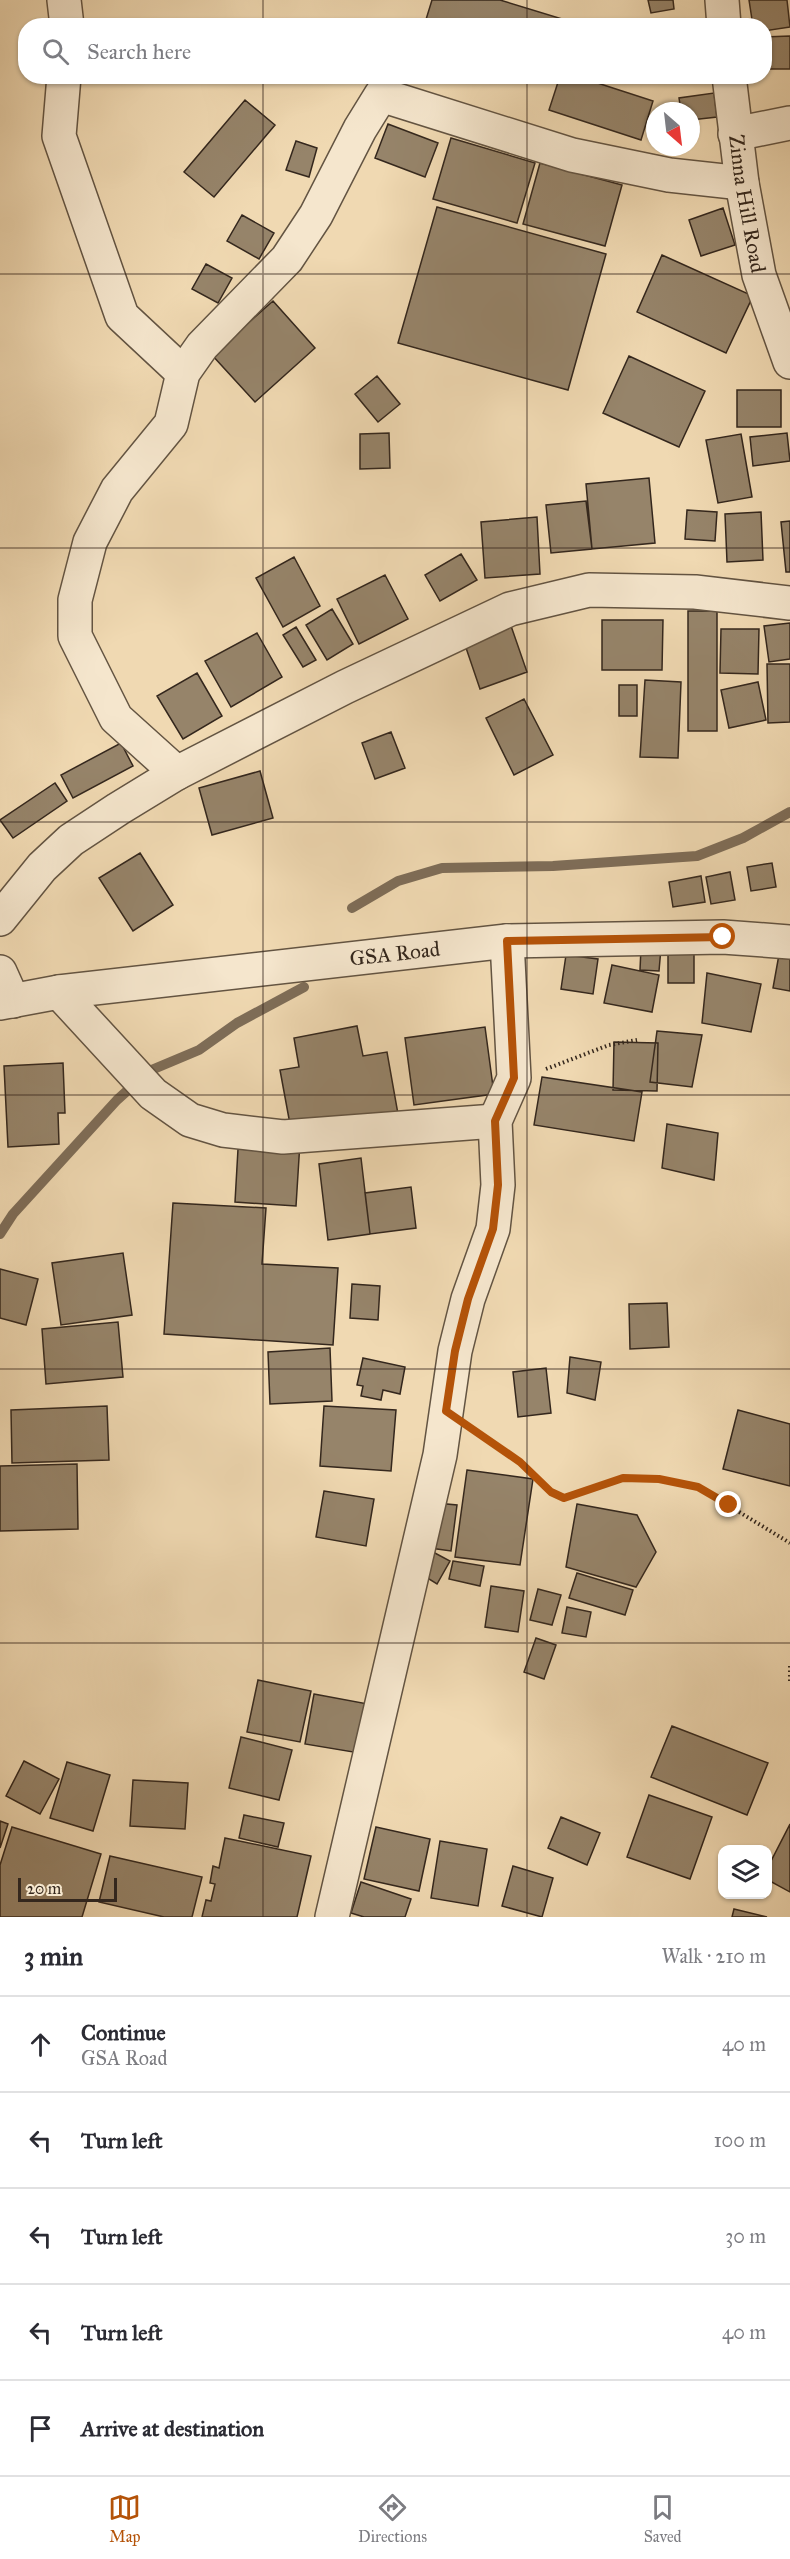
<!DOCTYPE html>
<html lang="en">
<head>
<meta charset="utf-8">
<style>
	body { margin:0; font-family:"IM FELL Great Primer",serif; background:#f7f7f7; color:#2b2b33 }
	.controls { position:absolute; right:18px; bottom:18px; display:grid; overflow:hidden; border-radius:12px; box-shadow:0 2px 4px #0004 }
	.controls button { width:54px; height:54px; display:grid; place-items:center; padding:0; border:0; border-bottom:2px solid #e1e1e2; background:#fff; color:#2b2b33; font:30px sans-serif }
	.compass { position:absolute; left:646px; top:102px; width:54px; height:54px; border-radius:50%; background:#fff; box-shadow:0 2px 4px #0004; rotate:152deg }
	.scale { position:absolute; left:18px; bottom:15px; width:99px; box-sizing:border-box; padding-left:6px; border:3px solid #34271d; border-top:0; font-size:16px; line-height:21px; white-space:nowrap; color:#34271d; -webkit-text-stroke:4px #f5e6cd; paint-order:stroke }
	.stop { position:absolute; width:18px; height:18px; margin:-14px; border:4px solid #b45309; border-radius:50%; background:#fff }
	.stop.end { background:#b45309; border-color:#fff; box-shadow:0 2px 6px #0008 }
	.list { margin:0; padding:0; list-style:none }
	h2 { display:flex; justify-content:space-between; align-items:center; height:78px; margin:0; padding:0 24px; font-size:26px }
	h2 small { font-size:20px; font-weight:400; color:#7c7c81 }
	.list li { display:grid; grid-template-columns:39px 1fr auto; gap:18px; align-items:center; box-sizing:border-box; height:96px; padding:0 24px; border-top:2px solid #e1e1e2 }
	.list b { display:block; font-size:22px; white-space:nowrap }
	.list p { margin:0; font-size:20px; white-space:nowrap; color:#7c7c81 }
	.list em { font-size:20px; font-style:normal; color:#7c7c81 }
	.icon { flex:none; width:33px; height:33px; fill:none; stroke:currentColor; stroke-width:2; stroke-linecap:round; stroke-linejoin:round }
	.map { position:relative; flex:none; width:790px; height:1917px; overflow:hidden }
	.search { position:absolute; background:#fff; box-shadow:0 2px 4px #0004; left:18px; right:18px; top:18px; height:66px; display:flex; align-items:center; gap:15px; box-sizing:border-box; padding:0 21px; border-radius:24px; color:#7c7c81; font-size:22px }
	.sheet { height:558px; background:#fff }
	nav { display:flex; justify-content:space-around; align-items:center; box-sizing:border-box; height:84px; border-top:2px solid #e1e1e2; background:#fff; font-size:16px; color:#7c7c81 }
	nav a { display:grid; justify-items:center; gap:3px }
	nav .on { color:#b45309 }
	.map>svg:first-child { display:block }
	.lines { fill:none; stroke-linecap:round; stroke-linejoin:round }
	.stream { stroke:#7e6d58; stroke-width:10 }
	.building { fill:#96846a; stroke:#34271d; stroke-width:1.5 }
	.minor-casing { stroke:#635442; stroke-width:36 }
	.path { stroke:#34271d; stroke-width:4; stroke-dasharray:1.5 3; stroke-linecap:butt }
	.minor { stroke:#f5e6cd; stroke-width:33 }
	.route { stroke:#b45309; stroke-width:8 }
	.grid { fill:none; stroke:#34271d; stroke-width:1.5; stroke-opacity:0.55 }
	.labels { text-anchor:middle; stroke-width:6; stroke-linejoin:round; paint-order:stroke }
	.street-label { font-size:21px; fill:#34271d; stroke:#f5e6cd }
</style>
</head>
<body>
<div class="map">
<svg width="790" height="1917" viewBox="0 0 790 1917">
	<rect width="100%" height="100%" fill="#f0d9b2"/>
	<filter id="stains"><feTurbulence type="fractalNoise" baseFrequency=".00333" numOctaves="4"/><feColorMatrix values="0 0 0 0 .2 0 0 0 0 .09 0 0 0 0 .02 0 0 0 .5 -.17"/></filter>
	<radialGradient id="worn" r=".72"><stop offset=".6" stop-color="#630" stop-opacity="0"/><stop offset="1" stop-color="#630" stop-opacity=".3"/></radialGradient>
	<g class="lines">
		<path class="stream" d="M352,908l46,-27 44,-13 111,-2 144,-10 46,-18 47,-26
			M0,1234l13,-20 104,-114 32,-29 50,-21 38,-27 67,-36"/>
	</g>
	<path class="building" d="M432,0h68l72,22 -1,4h-147z
		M648,0h25l1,9 -23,4z
		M749,0h38l3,27 -26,4v-5h-11z
		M790,36v33h-26v-32z
		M560,76h16l77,25 -12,39 -92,-30z
		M714,93l3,24 -26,3v-9h-10l-2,-13z
		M245,100l30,25 -61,72 -30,-25z
		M388,124l50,19 -13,34 -50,-19z
		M451,138l84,25 -18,60 -84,-24z
		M296,141l21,7 -8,29 -23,-7z
		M540,163l82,22 -17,61 -82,-22z
		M437,207l169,47 -38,136 -170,-47z
		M723,208l12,37 -34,11 -12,-36z
		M242,215l32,18 -15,26 -32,-18z
		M662,255l91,41 -27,57 -89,-41z
		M206,264l26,14 -14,25 -26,-14z
		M273,301l42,47 -60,54 -43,-47z
		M629,356l76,35 -26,56 -76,-34z
		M377,376l23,28 -22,18 -23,-28z
		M737,390h44v37h-44z
		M389,433l1,35 -30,1v-35z
		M787,433l3,28 -37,5 -3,-29z
		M741,434l11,63 -34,6 -12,-63z
		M649,478l6,65 -63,6 -6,-65z
		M586,501l6,48 -41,4 -5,-48z
		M687,510l30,2 -2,29 -30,-2z
		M761,512l2,48 -36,2 -2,-48z
		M537,517l3,57 -55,4 -4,-56z
		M790,521v51h-4l-5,-50z
		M461,554l16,26 -37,21 -15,-26z
		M294,557l26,49 -37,21 -27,-49z
		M385,575l23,44 -49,25 -22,-45z
		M332,609l21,35 -26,16 -21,-35z
		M688,611h29v120h-29z
		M602,620h61l-1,50h-60z
		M510,623l17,49 -47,17 -17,-50z
		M790,623v36l-21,3 -5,-36z
		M296,627l20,33 -13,7 -20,-32z
		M721,629h38l-1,45 -38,-1z
		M257,633l25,44 -51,30 -26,-46z
		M767,664h23v58l-22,1z
		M197,673l25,43 -39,23 -26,-43z
		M645,680l36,2 -3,76 -38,-1z
		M758,682l8,38 -37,8 -8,-38z
		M619,685h18v31h-18z
		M524,699l29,56 -39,20 -28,-57z
		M391,732l14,36 -30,11 -13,-36z
		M121,743l12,23 -60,32 -12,-23z
		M260,771l13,47 -61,17 -13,-47z
		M55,783l12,18 -54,37 -13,-18z
		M140,853l33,52 -40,26 -34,-53z
		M772,863l4,24 -25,4 -4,-24z
		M730,872l5,28 -24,4 -5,-27z
		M701,876l4,26 -32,5 -4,-25z
		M641,948h20l-2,23 -19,-1z
		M780,949l10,2v40l-17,-3z
		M668,951h26v32h-26z
		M566,955l32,4 -5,35 -32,-5z
		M612,965l47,10 -7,37 -48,-9z
		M707,973l54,11 -10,48 -49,-9z
		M357,1026l6,30 24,-4 11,62 -106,21 -12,-65 19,-3 -5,-29z
		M485,1027l9,67 -80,11 -9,-67z
		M657,1031l45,4 -10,52 -42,-5z
		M614,1042l44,1 -1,48 -44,-1z
		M63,1063l2,50h-7l1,31 -51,3 -4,-81z
		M542,1077l100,15 -8,49 -100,-16z
		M667,1124l51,9 -4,47 -52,-12z
		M300,1142l-4,64 -61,-4 3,-53 20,1z
		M361,1158l9,76 -42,6 -9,-76z
		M411,1187l5,41 -46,6 -5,-41z
		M173,1203l93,5 -4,56 76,4 -5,77 -169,-11z
		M123,1253l9,62 -71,10 -9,-62z
		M0,1269l38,10 -12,46 -26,-7z
		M352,1284l28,2 -2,34 -28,-2z
		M667,1303l2,44 -39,2 -1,-45z
		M118,1322l5,55 -77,7 -4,-55z
		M330,1348l2,53 -62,3 -2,-52z
		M570,1357l31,5 -6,38 -28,-7z
		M363,1358l42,9 -5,27 -17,-4 -2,10 -20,-4 2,-10 -6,-1z
		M546,1368l5,45 -33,4 -5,-45z
		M107,1406l2,54 -97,3 -1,-53z
		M324,1406l72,4 -5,61 -71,-5z
		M738,1410l52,14v62l-67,-17z
		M77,1464l1,65 -78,2v-65z
		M467,1470l66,9 -13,86 -65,-8z
		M324,1491l50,8 -8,47 -50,-9z
		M436,1503l21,2 -6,46 -21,-3z
		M577,1504l60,11 19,37 -20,35 -70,-20z
		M433,1552l17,9 -13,23 -16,-10z
		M453,1561l31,5 -4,20 -31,-7z
		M577,1573l56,17 -8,25 -56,-17z
		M491,1586l33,5 -6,41 -33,-5z
		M538,1589l23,6 -9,30 -22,-5z
		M567,1607l24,5 -5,25 -24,-4z
		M536,1638l20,7 -12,34 -20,-7z
		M258,1680l53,11 -11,51 -53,-10z
		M314,1694l54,10 -9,49 -54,-9z
		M672,1726l96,37 -21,52 -96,-38z
		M241,1737l51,13 -13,50 -50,-12z
		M24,1761l35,18 -19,35 -34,-18z
		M67,1762l43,13 -17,56 -43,-13z
		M133,1780l55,3 -3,46 -55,-3z
		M649,1795l63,22 -22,62 -63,-22z
		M244,1815l40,8 -6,24 -39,-9z
		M561,1817l39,16 -13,32 -39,-17z
		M0,1821l8,3 -8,24z
		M790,1824v68l-22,-12v-13z
		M12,1827l89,27 -19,63h-82v-52z
		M376,1827l54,12 -11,52 -55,-12z
		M225,1838l86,18 -14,61h-95l4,-17 5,1 4,-17 -5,-1 3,-17 6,2z
		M440,1841l47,8 -9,57 -47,-8z
		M110,1856l92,21 -10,40h-28l-65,-15z
		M513,1866l40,12 -11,39 -40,-11z
		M361,1882l50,17 -6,18h-41l-13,-4z
		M734,1909l33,8h-35z"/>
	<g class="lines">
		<defs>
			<g id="minor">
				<path d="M64,0l3,26"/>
				<path d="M722,0l2,26"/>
				<path d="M64,76l-5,60 63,180 61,57"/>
				<path id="s1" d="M729,76l13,107 17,92 31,87"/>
				<path d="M735,134l55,-11"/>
				<path d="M177,773l-61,-55 -41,-82v-36l15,-58 27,-52 54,-66 12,-51 19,-27 85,-87 29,-44 44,-86 21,-34 191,60 97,20 73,8"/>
				<path d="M0,919l42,-52 29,-27 47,-31 59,-36 168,-86 165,-78 79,-19 106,2 95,11"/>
				<path d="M0,972l13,29"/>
				<path d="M59,992l94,102 37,26 33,10 60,7 212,-16"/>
				<path id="s2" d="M0,1003l59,-11 448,-51 216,-4 67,5"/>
				<path d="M332,1917l108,-462 15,-104 13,-52 25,-70 5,-44 -3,-64 19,-43 -7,-137"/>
			</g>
		</defs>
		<use href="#minor" class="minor-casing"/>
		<path class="path" d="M546,1069l63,-24 28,-5
			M476,1432l44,30 31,30 13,6 59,-20 36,1 39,8 92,56
			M790,1666v16"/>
		<use href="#minor" class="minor"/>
	</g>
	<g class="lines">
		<path class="route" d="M723,937l-216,4 7,137 -19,43 3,64 -5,44 -25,70 -13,52 -9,60 74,51 31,30 13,6 59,-20 36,1 39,8 31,18"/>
	</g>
	<path class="grid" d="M263,0v26M527,0v26M263,76v1841M527,76v1841M0,274h790M0,548h790M0,822h790M0,1095h790M0,1369h790M0,1643h790"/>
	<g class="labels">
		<g class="street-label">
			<text dy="7" stroke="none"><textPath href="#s1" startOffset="129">Zinna Hill Road</textPath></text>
			<text dy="7" stroke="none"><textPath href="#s2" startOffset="398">GSA Road</textPath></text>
		</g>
	</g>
	<rect width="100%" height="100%" filter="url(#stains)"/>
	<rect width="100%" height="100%" fill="url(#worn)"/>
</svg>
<div class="controls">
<button><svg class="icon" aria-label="layers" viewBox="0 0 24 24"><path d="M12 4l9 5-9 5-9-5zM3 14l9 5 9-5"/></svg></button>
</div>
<svg class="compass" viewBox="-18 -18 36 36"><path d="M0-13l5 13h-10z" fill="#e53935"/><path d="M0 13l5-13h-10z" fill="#7c7c81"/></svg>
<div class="scale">20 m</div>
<div class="stop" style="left:723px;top:937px"></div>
<div class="stop end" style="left:729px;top:1505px"></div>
<div class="search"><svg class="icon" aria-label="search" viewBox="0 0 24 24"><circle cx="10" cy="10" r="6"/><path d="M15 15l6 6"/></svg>Search here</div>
</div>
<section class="sheet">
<h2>3 min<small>Walk · 210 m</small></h2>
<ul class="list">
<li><svg class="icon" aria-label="ahead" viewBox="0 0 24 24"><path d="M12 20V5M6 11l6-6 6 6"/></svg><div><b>Continue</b><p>GSA Road</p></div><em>40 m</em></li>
<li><svg class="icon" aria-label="left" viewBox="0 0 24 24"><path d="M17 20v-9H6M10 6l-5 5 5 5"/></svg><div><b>Turn left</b></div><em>100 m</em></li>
<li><svg class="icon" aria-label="left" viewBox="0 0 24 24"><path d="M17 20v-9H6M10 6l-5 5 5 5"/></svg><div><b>Turn left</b></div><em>30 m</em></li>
<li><svg class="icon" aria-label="left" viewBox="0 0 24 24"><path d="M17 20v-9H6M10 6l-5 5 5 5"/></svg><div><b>Turn left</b></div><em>40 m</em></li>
<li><svg class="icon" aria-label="arrive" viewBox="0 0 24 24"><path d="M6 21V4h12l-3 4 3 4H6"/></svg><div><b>Arrive at destination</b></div></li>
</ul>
</section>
<nav>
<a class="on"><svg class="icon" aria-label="map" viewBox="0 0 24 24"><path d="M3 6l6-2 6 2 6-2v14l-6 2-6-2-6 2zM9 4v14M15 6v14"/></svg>Map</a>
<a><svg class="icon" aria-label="directions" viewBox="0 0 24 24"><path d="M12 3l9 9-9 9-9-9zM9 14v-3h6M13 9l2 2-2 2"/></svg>Directions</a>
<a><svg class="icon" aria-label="saved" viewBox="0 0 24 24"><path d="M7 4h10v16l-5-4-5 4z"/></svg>Saved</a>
</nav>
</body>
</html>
